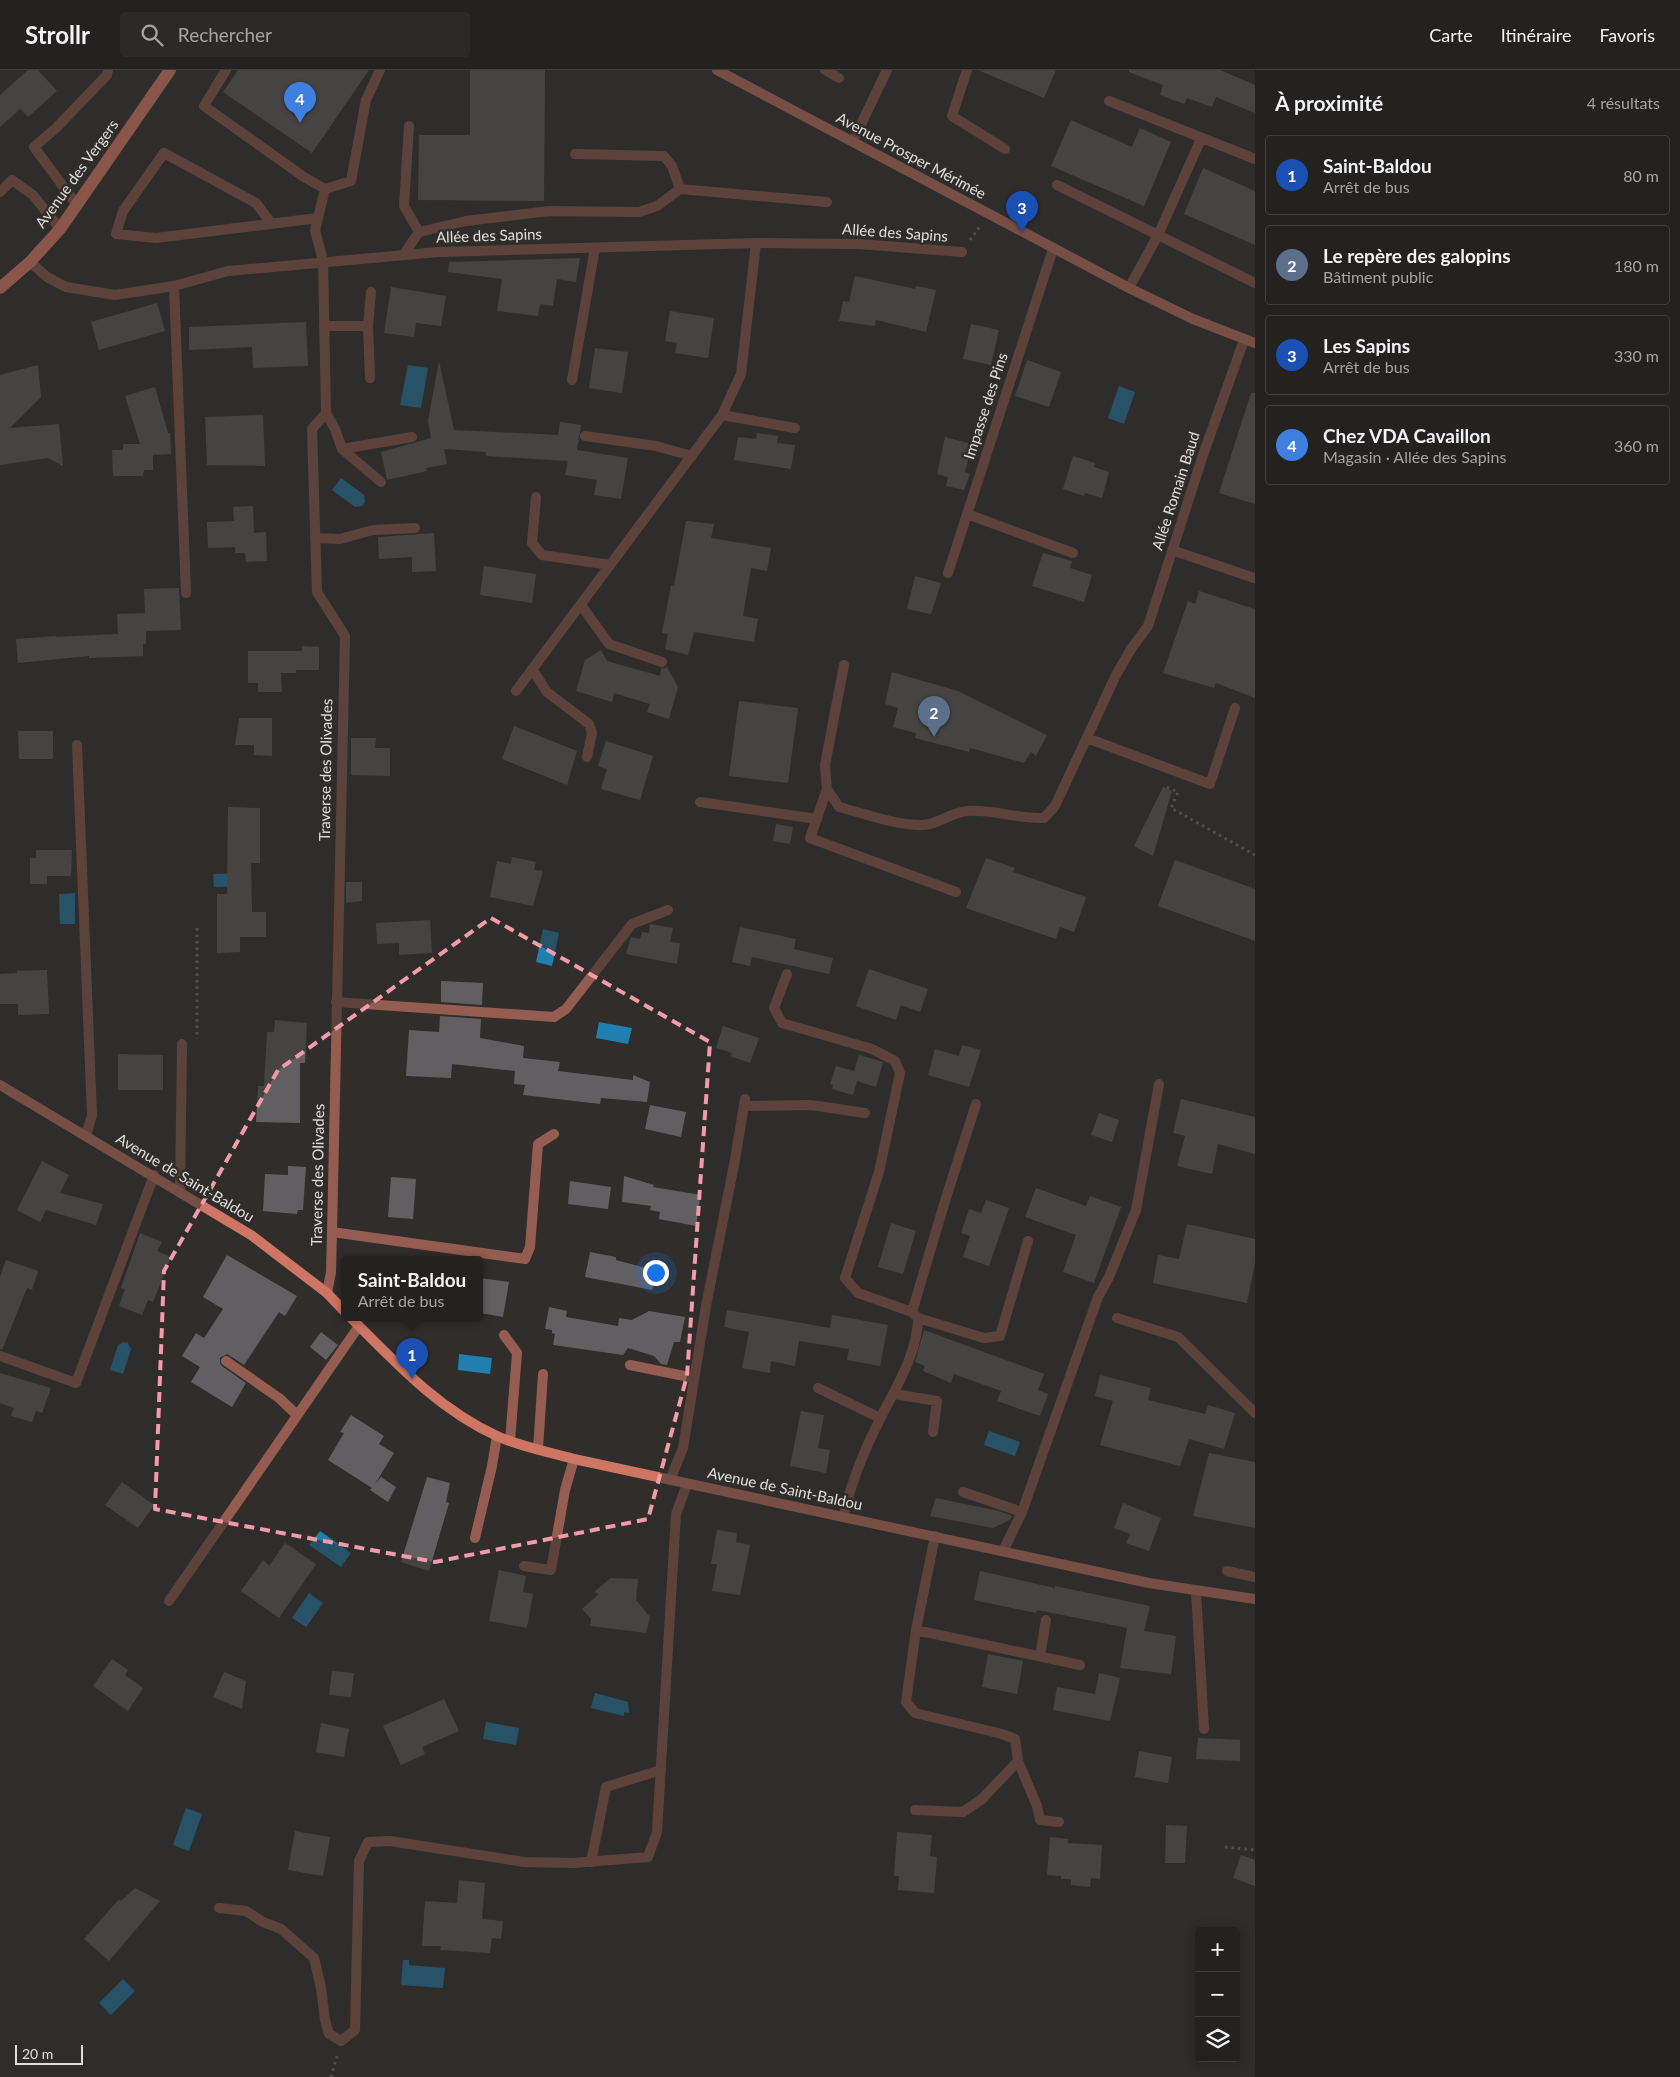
<!DOCTYPE html>
<html lang="fr">
<head>
<meta charset="utf-8">
<style>
	body { margin:0; font-family:Lato,sans-serif; background:#2c2a29; color:#f1f3f6 }
	.controls { position:absolute; right:15px; bottom:15px; display:grid; overflow:hidden; border-radius:5px; box-shadow:0 2px 12px #0003 }
	.controls button { width:45px; height:45px; display:grid; place-items:center; padding:0; border:0; border-bottom:1px solid #413f3e; background:#242220; color:#f1f3f6; font:25px sans-serif }
	.scale { position:absolute; left:15px; bottom:12px; width:68px; box-sizing:border-box; padding-left:5px; border:2px solid #e0dedc; border-top:0; font-size:14px; line-height:18px; white-space:nowrap; color:#e0dedc; -webkit-text-stroke:4px #302d2b; paint-order:stroke }
	.you { position:absolute; left:655px; top:1202px; width:18px; height:18px; margin:-12px; border:4px solid #fff; border-radius:50%; background:#1a73e8; box-shadow:0 0 0 8px #1a73e833 }
	.badge { display:grid; place-items:center; width:32px; height:32px; border-radius:50%; background:#f39aab; color:#fff; font-size:16px; font-weight:700 }
	.pin { position:absolute; translate:-50% -41px; filter:drop-shadow(0 1px 2px #0008) }
	.pin::after { content:''; position:absolute; top:26px; width:18px; height:15px; background:inherit; clip-path:polygon(0 0,100% 0,50% 100%) }
	.popup { position:absolute; left:341px; top:1186px; width:142px; height:65px; box-sizing:border-box; display:grid; place-content:center; border-radius:5px; background:#242220; filter:drop-shadow(0 1px 4px #0005); font-size:16px; white-space:nowrap; color:#a3a4a5 }
	.popup b { font-size:19px; color:#f1f3f6 }
	.popup::after { content:''; position:absolute; left:50%; top:100%; margin-left:-10px; border:10px solid transparent; border-top-color:#242220 }
	.list { margin:0; padding:0; list-style:none }
	h2 { display:flex; justify-content:space-between; align-items:center; height:65px; margin:0; padding:0 20px; font-size:21px }
	h2 small { font-size:16px; font-weight:400; color:#a3a4a5 }
	.list li { display:grid; grid-template-columns:32px 1fr auto; gap:15px; align-items:center; box-sizing:border-box; height:80px; margin:0 10px 10px; padding:0 10px; border:1px solid #413f3e; border-radius:5px }
	.list b { display:block; font-size:19px; white-space:nowrap }
	.list p { margin:0; font-size:16px; white-space:nowrap; color:#a3a4a5 }
	.list em { font-size:16px; font-style:normal; color:#a3a4a5 }
	.icon { flex:none; width:28px; height:28px; fill:none; stroke:currentColor; stroke-width:2; stroke-linecap:round; stroke-linejoin:round }
	.map { position:relative; flex:none; width:1255px; height:2007px; overflow:hidden }
	header { display:flex; align-items:center; gap:30px; box-sizing:border-box; height:70px; padding:0 25px; background:#242220; border-bottom:1px solid #413f3e }
	header strong { font-size:24px }
	nav { display:flex; gap:28px; margin-inline-start:auto; font-size:18px }
	.search { width:350px; height:45px; background:#2c2a29; display:flex; align-items:center; gap:12px; box-sizing:border-box; padding:0 18px; border-radius:5px; color:#a3a4a5; font-size:19px }
	main { display:flex }
	aside { flex:1; background:#242220 }
	.map>svg:first-child { display:block }
	.water { fill:#207faf }
	.building { fill:#615f61 }
	.lines { fill:none; stroke-linecap:round; stroke-linejoin:round }
	.path { stroke:#7b7977; stroke-width:3; stroke-dasharray:2.5 4; stroke-linecap:butt }
	.lane { stroke:#955c51; stroke-width:10 }
	.street { stroke:#955c51; stroke-width:10 }
	.secondary { stroke:#cf7563; stroke-width:10 }
	.primary { stroke:#fb8770; stroke-width:12 }
	.marked { fill:none; stroke:#f39aab; stroke-width:4; stroke-dasharray:10 6; stroke-linejoin:round }
	.labels { text-anchor:middle; stroke-width:5; stroke-linejoin:round; paint-order:stroke }
	.street-label { font-size:15px; fill:#e0dedc; stroke:#302d2b }
</style>
</head>
<body>
<header>
<strong>Strollr</strong>
<div class="search"><svg class="icon" aria-label="search" viewBox="0 0 24 24"><circle cx="10" cy="10" r="6"/><path d="M15 15l6 6"/></svg>Rechercher</div>
<nav><a>Carte</a><a>Itinéraire</a><a>Favoris</a></nav>
</header>
<main>
<div class="map">
<svg width="1255" height="2007" viewBox="0 0 1255 2007">
	<rect width="100%" height="100%" fill="#302d2b"/>
	<path class="water" d="M408,295l20,3 -7,40 -21,-3z
		M1119,316l16,6 -11,32 -16,-6z
		M341,408l23,17 1,7 -3,4 -7,1 -23,-17z
		M243,803l1,13 -30,1 -1,-13z
		M75,823v31h-15l-1,-30z
		M543,859l16,4 -7,33 -16,-4z
		M599,952l33,6 -4,16 -32,-6z
		M123,1272l5,1 3,6 -8,25 -13,-4 8,-25z
		M459,1284l33,4 -2,16 -32,-4z
		M989,1361l31,11 -5,14 -31,-11z
		M320,1461l31,22 -10,14 -32,-22z
		M309,1523l14,10 -17,24 -14,-9z
		M595,1623l33,9 1,11 -5,-1v4l-33,-8z
		M486,1652l33,6 -3,17 -33,-6z
		M186,1738l16,6 -13,37 -16,-6z
		M403,1890h6v5l36,3 -2,20 -42,-3z
		M123,1909l12,12 -24,24 -12,-12z"/>
	<path class="building" d="M28,0h10l19,21 -29,26 -8,-8 -20,18v-32z
		M238,0h131l-57,83 -89,-61z
		M470,0h75l-1,131 -126,-1 1,-65h51z
		M978,0h78l-12,28z
		M1129,0h91l35,15v28l-39,-16 -4,10 -25,-9 -3,6 -24,-9 3,-10 -34,-13z
		M1071,50l61,27 8,-19 31,14 -27,64 -93,-40z
		M1203,98l52,23v54l-71,-31z
		M580,188l-4,24 -19,-3 -4,27 -13,-2 -2,12 -41,-5 5,-32 -54,-7 1,-10z
		M855,206l60,13 1,-3 20,4 -10,42 -50,-12 -1,6 -36,-5 4,-20 6,1z
		M391,217l55,9 -5,30 -25,-3 -2,14 -30,-4z
		M157,233l8,28 -66,19 -8,-28z
		M670,241l44,7 -6,40 -33,-5 2,-10 -12,-2z
		M306,252l2,44 -55,2 -1,-21 -63,3v-23z
		M971,254l28,6 -8,35 -28,-6z
		M595,278l33,4 -6,41 -33,-5z
		M1027,290l34,12 -12,35 -34,-11z
		M439,291l15,69 104,5 2,-13 21,3 -4,25 51,8 -7,41 -27,-4 3,-15 -32,-5 3,-14 -82,-5v-4l-42,-3 3,15 -21,4 1,3 -40,9 -6,-28 50,-14 -3,-17z
		M38,295l3,32 -31,31 49,-4 4,42 -15,-8 -48,7v-90z
		M155,317l13,46h2l1,21 -18,1v15h-9l-1,6h-30l-1,-26h11v-6h17l-15,-48z
		M1251,323h4v111l-36,-11z
		M263,345l2,51 -58,-1 -2,-48z
		M757,363l21,3 -1,7 18,2 -4,24 -57,-9 4,-23 18,2z
		M945,367l27,7 -7,28 5,2 -6,16 -18,-4 2,-9 -11,-3z
		M1073,386l22,7 -1,4 15,5 -7,26 -17,-5 -1,3 -21,-7z
		M253,436l1,27 12,-1 1,29 -21,1 -1,-9h-10v-6l-27,1 -1,-26 27,-1 -1,-14z
		M686,451l28,3 -3,14 60,10 -4,23 -16,-3 -8,48 15,3 -4,23 -60,-10 -6,23 -23,-6 3,-15 -6,-1 9,-48 3,1z
		M434,463l2,38 -24,1v-15l-33,2 -1,-22z
		M1043,483l29,8 -2,7 22,7 -8,27 -52,-16z
		M484,496l52,8 -4,29 -52,-8z
		M915,506l26,7 -10,31 -24,-5z
		M179,518l2,42 -35,1v13h-3v12l-54,2v-2l-71,7 -2,-24 40,-3v1l62,-3 -1,-20 28,-1 -1,-24z
		M1199,521l56,18v89l-39,-15 -2,5 -51,-15 25,-72 7,3z
		M302,576l17,1v23h-23v3h-15l1,19h-24v-9h-10v-32h54z
		M601,580l6,11 53,15 1,-7 6,-2 11,20 -9,32 -22,-7 3,-8 -36,-11 -2,9 -36,-11 9,-31z
		M892,602l66,19 89,44 -11,21 -5,-4 -7,11 -54,-15 -1,4 -54,-14 1,-5 -23,-6 5,-19 -13,-4z
		M739,631l59,7 -10,75 -59,-7z
		M239,648h33v38l-18,-1v-10h-19z
		M514,656l63,25 -10,34 -65,-26z
		M18,661h35v28h-34z
		M351,668h25l-1,10h15v28l-39,-1z
		M606,671l47,15 -13,44 -39,-11 6,-20 -9,-3z
		M1163,717l9,4 -19,65 -19,-10z
		M228,737l32,1v55h-9l1,49h14v25h-26v15l-23,1v-59h10z
		M776,754l17,3 -3,17 -17,-3z
		M36,780h36l-1,26h-24v8h-17v-26h6z
		M512,787l24,5 -2,8 9,1 -10,35 -43,-9 7,-36 14,3z
		M986,788l29,10 -2,4 73,25 -12,35 -14,-5 -4,12 -90,-31z
		M1175,790l80,29v52l-97,-35z
		M346,812h16v19l-16,2z
		M430,850l2,33 -33,2v-12l-22,1 -1,-21z
		M650,854l23,4 -3,14 10,1 -3,21 -51,-10 5,-17 9,2 2,-7 7,1z
		M740,857l56,12 -2,10 39,9 -4,16 -77,-17 -2,9 -18,-4z
		M869,899l59,20 -8,23 -19,-7 -5,15 -40,-14z
		M47,900l2,44 -31,1v-11h-18v-30l17,-1v-2z
		M441,911l42,2 -1,22 -41,-3z
		M440,946l41,3 -1,19 44,8 -1,12 37,4 -2,9 75,9v-5l17,7 -3,20 -46,-4 -1,6 -77,-9 2,-10 -11,-1 1,-13 -63,-7 -1,14 -45,-2 3,-46 30,2z
		M275,950l32,3 -2,40h-5v60l-44,-1 2,-36h6l3,-54h7z
		M723,956l36,12 -9,25 -20,-7 2,-3 -16,-5z
		M962,975l19,5 -12,37 -41,-12 7,-26 24,7z
		M118,984l45,1v35h-45z
		M859,985l24,7 -7,25 -19,-6 -4,14 -21,-6 1,-4 -3,-1 6,-18 18,5z
		M1181,1029l74,18v37l-37,-10 -6,30 -35,-8 8,-30 -12,-3z
		M650,1035l36,7 -5,25 -36,-8z
		M1099,1043l20,7 -7,22 -21,-7z
		M42,1091l27,14 -9,18 43,11 -7,21 -50,-15 -6,12 -23,-12z
		M288,1096l18,1 -3,43h-5l-1,4 -34,-3 2,-37 23,1z
		M624,1106l30,9 -1,2 48,8 -5,31 -37,-7 1,-7 -10,-2 1,-4 -29,-4z
		M391,1107l25,2 -3,40 -25,-2z
		M570,1111l41,6 -3,22 -40,-5z
		M1036,1118l50,18 4,-10 31,11 -27,76 -31,-11 13,-37 -51,-18z
		M986,1130l23,8 -20,58 -26,-9 7,-21 -9,-3 8,-24 12,4z
		M891,1153l25,8 -13,43 -25,-7z
		M1187,1154l68,15v24l-8,40 -94,-20 5,-28 21,4z
		M140,1163l22,9 -5,9 14,6 -18,45 -5,-2 -6,15 -23,-9 6,-17 -4,-1z
		M590,1182l26,5v3l41,11 -5,19 -67,-13z
		M227,1185l70,41 -12,20 -6,-4 -35,53 -17,-11 -7,4v5l2,3 24,17 -14,24 -41,-25 9,-15 -18,-11 14,-23 8,5 19,-29 -20,-12z
		M6,1190l32,11 -6,19 -5,-2 -25,62 -2,-1v-72z
		M480,1208l29,4 -6,35 -23,-4z
		M549,1237l18,4 -1,6 52,9 1,-8 13,2 17,-9 36,6 -5,25h-6l-7,23 -6,-1 -7,-8 -26,-8 -5,7 -70,-10 2,-11 -3,-1v-3l-7,-1z
		M727,1240l103,18 2,-13 56,10 -8,41 -33,-6 2,-11 -50,-8 -4,25 -24,-5 -1,12 -28,-5 7,-36 -25,-5z
		M924,1260l120,44 -6,16 10,4 -8,22 -43,-15 4,-10 -47,-17 -3,9 -28,-12 2,-5 -10,-4z
		M321,1262l17,13 -12,15 -16,-13z
		M0,1303l51,15 -9,25 -6,-2 -4,11 -21,-6 3,-8 -14,-5z
		M1100,1305l51,13 -3,12 57,14 3,-9 27,8 -11,36 -35,-10 -9,27 -80,-21 13,-44 -18,-5z
		M801,1341l23,4 -6,33 12,2 -4,23 -36,-7z
		M351,1345l33,21 -5,8 15,9 -19,31 6,-7 15,10 -8,15 -18,-12 2,-2 -44,-28 16,-27 -4,-1z
		M1209,1383l46,9v66l-62,-12z
		M427,1407l23,6 -4,19 3,1 -20,68 -28,-9z
		M122,1412l32,23 -16,23 -33,-23z
		M936,1428l63,13 13,5 -2,4 -17,8 -63,-12z
		M1123,1433l38,15 -12,33 -23,-8 4,-9 -16,-6z
		M717,1460l20,3 -1,9 14,3 -10,50 -28,-4 5,-27h-6z
		M285,1473l31,21 -37,54 -38,-27 22,-31 6,6z
		M499,1500l27,6 -3,16 10,2 -6,34 -38,-7z
		M980,1501l75,17v-2l95,20 -6,25 32,5 -5,38 -51,-6 7,-40 -90,-18 -1,3 -62,-13z
		M611,1508l27,1 -2,21 14,17 -4,16 -56,-7 1,-7 -9,-10 17,-15 -5,-2z
		M988,1584l35,7 -6,33 -35,-7z
		M112,1589l16,11 -3,5 18,13 -15,23 -35,-25z
		M332,1601l22,2 -3,24 -22,-2z
		M224,1602l22,9 -4,28 -29,-12z
		M1099,1603l21,5 -10,43 -57,-11 4,-23 38,7z
		M444,1629l15,32 -37,16 3,7 -24,11 -18,-39z
		M321,1653l28,6 -5,28 -28,-5z
		M1198,1668l42,2v21l-44,-2z
		M1139,1681l33,6 -4,26 -33,-6z
		M1166,1755l21,1 -2,37h-20z
		M295,1761l35,6 -7,39 -35,-6z
		M897,1762l35,3 -2,21 7,1 -3,36 -36,-3 1,-14h-5z
		M1050,1767l18,2v4l34,2 -2,34 -9,-1 -1,9 -19,-2v-6h-10v-3l-14,-1z
		M1241,1785l14,5v26l-22,-8z
		M459,1810l26,3 -3,36 21,2 -2,18 -9,-1 -2,15 -50,-3 1,-4h-19l3,-45 32,2z
		M135,1818l25,13 -51,60 -25,-22 35,-40 2,2z"/>
	<g class="lines">
		<path class="path" d="M970,170l10,-14
			M1167,717l11,5 -7,16 84,47
			M197,858v111
			M1225,1777l30,3
			M331,2007l6,-21"/>
		<path class="lane" d="M226,0l-22,36 100,71 21,12 26,-8 15,-81 14,-30
			M825,0l14,8
			M967,0l-15,46 53,33
			M1109,31l146,58
			M409,56l-5,80 15,26
			M853,71l34,-71
			M575,84l89,2 8,10 8,23
			M1057,115l198,98
			M0,122l12,-12 21,15 27,34
			M77,135l-43,-58 22,-19 51,-53 1,-5
			M271,153l-15,-20 -92,-50 -41,58 -7,23 40,4 162,-20
			M404,184l15,-22 47,-11 83,-10 90,1 18,-6 23,-17 147,13
			M323,191l-8,-31 10,-41
			M174,216l12,307
			M1129,218l29,-53 43,-96
			M324,256h44l3,-34
			M368,256l2,52
			M572,310l23,-132
			M326,343l9,16 7,20 39,33
			M722,345l73,13
			M585,366l71,10 36,10
			M342,379l70,-12
			M536,427l-4,46 10,12 68,10
			M967,444l106,39
			M315,468l25,1 33,-9 42,-2
			M1172,480l82,28
			M948,503l105,-324
			M581,535l28,39 53,18
			M844,595l-19,100 2,24 12,18c24,6 66,22 91,17 12,-3 24,-12 37,-13 25,-2 51,8 77,7l11,-12 61,-131 15,-26
			M532,599l15,23 42,32 3,9 -5,24
			M1087,668l123,46 25,-76
			M77,675l15,370 -6,21
			M827,719l-17,49 146,54
			M700,732l117,17
			M787,904l-13,34 8,15 90,26 23,12 5,12 -21,99 -34,106 13,15 54,19 6,6 66,20 16,-2 28,-95
			M336,932l218,15 12,-8 66,-85 36,-14
			M744,1036l67,-1 54,8
			M180,1122l2,-148
			M332,1162l193,27 5,-12 8,-103 16,-10
			M912,1242l33,-111 31,-97
			M1117,1248l61,19 77,76
			M504,1265l13,18 -7,88
			M0,1286l76,27 78,-208
			M226,1291l53,37 18,17
			M630,1295l64,13
			M818,1318l62,30
			M894,1324l43,7 -4,31
			M538,1379l5,-75
			M670,1410l13,-32 23,-142 29,-146 10,-61
			M963,1422l59,20
			M843,1447c8,-34 21,-67 37,-98 15,-30 38,-66 38,-101
			M935,1466l-19,94 -10,72 9,11 87,21 13,5 3,22 19,45 3,14 19,2
			M475,1468l17,-72 5,-30
			M1003,1481l19,-39 76,-215 11,-20 27,-67 23,-126
			M524,1496l27,4 14,-80 9,-31
			M1227,1501l28,6
			M1196,1521l8,138
			M169,1531l190,-275
			M916,1560l164,35
			M1040,1586l6,-36
			M915,1740l48,2 19,-13 36,-38
			M591,1792l15,-75 55,-17
			M219,1838l27,3 17,11 18,7 33,29 7,30 4,32 4,14 12,7"/>
		<path class="street" d="M323,191l3,152 -14,16 5,163 28,44 -13,596 -1,40 -4,21
			M30,192l17,15 19,10 49,8 59,-9 54,-15 210,-19 318,-9 103,1 103,8
			M1131,579l17,-23 55,-171 41,-115
			M516,621l206,-276 19,-41 15,-131
			M341,1971l14,-11 4,-169 9,-19 22,-1 134,21 49,1 75,-6 9,-25 19,-318 11,-30"/>
		<path class="secondary" d="M717,0l412,218 64,31 62,24
			M0,1015l251,150 76,58 17,18
			M351,1248c45,45 87,91 146,118 24,11 52,16 77,23l575,124 106,16"/>
		<path class="primary" d="M0,218l30,-26 30,-33 110,-159"/>
	</g>
	<path d="M0 0H1255V2007H0ZM491,848l219,124 -23,334 -39,143 -213,43 -280,-53 9,-238 114,-201z" fill="#302d2b" fill-opacity=".55" fill-rule="evenodd"/>
	<path class="marked" d="M491,848l219,124 -23,334 -39,143 -213,43 -280,-53 9,-238 114,-201z"/>
	<g class="labels">
		<g class="street-label">
			<text transform="translate(911 86) rotate(28)" y="5">Avenue Prosper Mérimée</text>
			<text transform="translate(77 104) rotate(-54)" y="5">Avenue des Vergers</text>
			<text transform="translate(895 163) rotate(4)" y="5">Allée des Sapins</text>
			<text transform="translate(489 166) rotate(-2)" y="5">Allée des Sapins</text>
			<text transform="translate(986 336) rotate(-72)" y="5">Impasse des Pins</text>
			<text transform="translate(1176 421) rotate(-72)" y="5">Allée Romain Baud</text>
			<text transform="translate(326 700) rotate(-89)" y="5">Traverse des Olivades</text>
			<text transform="translate(318 1105) rotate(-89)" y="5">Traverse des Olivades</text>
			<text transform="translate(185 1108) rotate(31)" y="5">Avenue de Saint-Baldou</text>
			<text transform="translate(785 1419) rotate(12)" y="5">Avenue de Saint-Baldou</text>
		</g>
	</g>
</svg>
<div class="controls">
<button>+</button>
<button>−</button>
<button><svg class="icon" aria-label="layers" viewBox="0 0 24 24"><path d="M12 4l9 5-9 5-9-5zM3 14l9 5 9-5"/></svg></button>
</div>
<div class="scale">20 m</div>
<div class="you"></div>
<div class="pin badge" style="left:412px;top:1309px;background:#1a4fb4">1</div>
<div class="popup"><b>Saint-Baldou</b>Arrêt de bus</div>
<div class="pin badge" style="left:934px;top:667px;background:#5c6f8a">2</div>
<div class="pin badge" style="left:1022px;top:162px;background:#1a4fb4">3</div>
<div class="pin badge" style="left:300px;top:53px;background:#3f7fe0">4</div>
</div>
<aside>
<h2>À proximité<small>4 résultats</small></h2>
<ul class="list">
<li><span class="badge" style="background:#1a4fb4">1</span><div><b>Saint-Baldou</b><p>Arrêt de bus</p></div><em>80 m</em></li>
<li><span class="badge" style="background:#5c6f8a">2</span><div><b>Le repère des galopins</b><p>Bâtiment public</p></div><em>180 m</em></li>
<li><span class="badge" style="background:#1a4fb4">3</span><div><b>Les Sapins</b><p>Arrêt de bus</p></div><em>330 m</em></li>
<li><span class="badge" style="background:#3f7fe0">4</span><div><b>Chez VDA Cavaillon</b><p>Magasin · Allée des Sapins</p></div><em>360 m</em></li>
</ul>
</aside>
</main>
</body>
</html>
